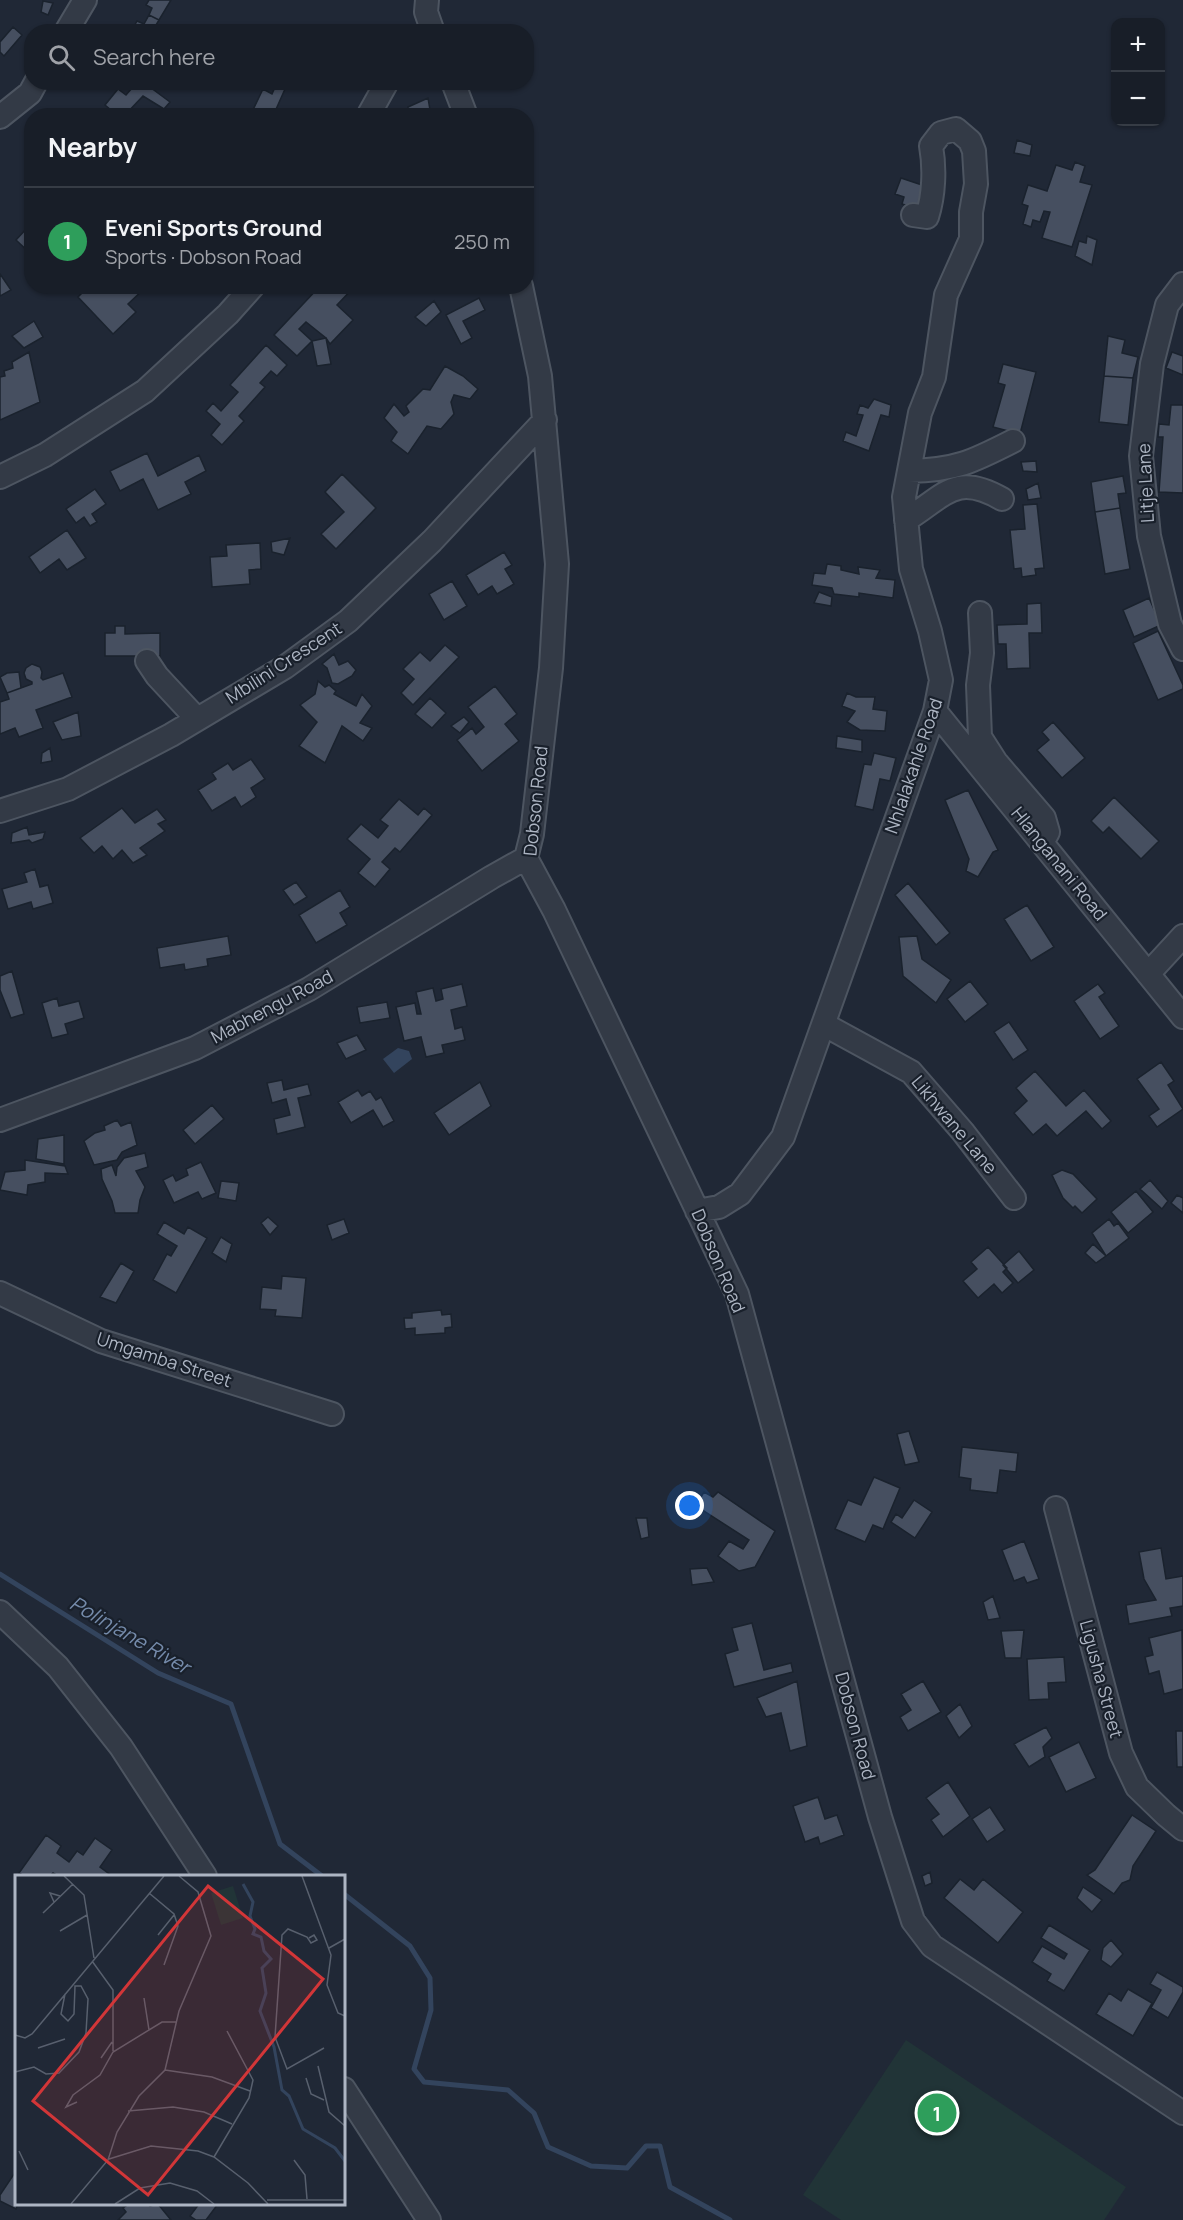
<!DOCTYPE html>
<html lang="en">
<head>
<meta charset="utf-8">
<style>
	body { margin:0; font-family:Manrope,sans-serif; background:#252b34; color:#f1f3f6 }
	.controls { position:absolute; right:18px; top:18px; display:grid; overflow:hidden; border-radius:12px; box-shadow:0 2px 4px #0004 }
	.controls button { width:54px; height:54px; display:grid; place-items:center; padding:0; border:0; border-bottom:2px solid #363c45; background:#181e28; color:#f1f3f6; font:30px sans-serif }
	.you { position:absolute; left:690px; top:1506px; width:21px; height:21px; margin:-15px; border:4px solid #fff; border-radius:50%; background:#1a73e8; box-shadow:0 0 0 9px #1a73e833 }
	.badge { display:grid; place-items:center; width:39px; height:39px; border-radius:50%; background:#1a73e8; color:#fff; font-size:20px; font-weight:700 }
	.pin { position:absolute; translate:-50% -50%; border:3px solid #fff; box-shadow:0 2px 6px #0006 }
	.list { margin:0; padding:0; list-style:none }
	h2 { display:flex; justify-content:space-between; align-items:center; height:78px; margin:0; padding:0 24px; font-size:26px }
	h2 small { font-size:20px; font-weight:400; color:#9fa2a8 }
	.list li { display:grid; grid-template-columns:39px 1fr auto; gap:18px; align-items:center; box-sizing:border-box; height:108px; padding:0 24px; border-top:2px solid #363c45 }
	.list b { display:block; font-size:22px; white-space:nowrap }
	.list p { margin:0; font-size:20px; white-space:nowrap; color:#9fa2a8 }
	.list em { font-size:20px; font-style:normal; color:#9fa2a8 }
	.icon { flex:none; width:33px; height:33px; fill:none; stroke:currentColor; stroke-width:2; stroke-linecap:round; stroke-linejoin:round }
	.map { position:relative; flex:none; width:1183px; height:2220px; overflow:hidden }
	.search { position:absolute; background:#181e28; box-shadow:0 2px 4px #0004; left:24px; top:24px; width:510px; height:66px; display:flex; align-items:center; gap:15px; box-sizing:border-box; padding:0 21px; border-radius:24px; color:#9fa2a8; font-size:22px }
	.panel { position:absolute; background:#181e28; box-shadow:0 2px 4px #0004; left:24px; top:108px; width:510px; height:186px; border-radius:24px }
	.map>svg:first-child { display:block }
	.green { fill:#213437 }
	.water { fill:#33445d }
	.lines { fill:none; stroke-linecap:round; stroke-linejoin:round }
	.stream { stroke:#33445d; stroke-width:5 }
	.building { fill:#464f60; stroke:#1a222d; stroke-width:1.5 }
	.minor-casing { stroke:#4d5561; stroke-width:26 }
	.minor { stroke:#333a46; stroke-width:22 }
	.labels { text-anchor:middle; stroke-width:4.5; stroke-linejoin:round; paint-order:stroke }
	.street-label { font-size:18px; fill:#adb5c3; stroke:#19202b }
	.water-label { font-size:20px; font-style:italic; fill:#758bab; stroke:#19202b }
	.inset-river { fill:none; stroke:#33445d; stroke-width:3 }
	.inset-road { fill:none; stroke:#58606e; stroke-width:1.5 }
	.view { fill:#d23638; fill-opacity:0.15; stroke:#d23638; stroke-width:3 }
	.inset-edge { fill:none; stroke:#adb5c3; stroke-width:3 }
</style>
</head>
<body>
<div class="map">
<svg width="1183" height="2220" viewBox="0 0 1183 2220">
	<rect width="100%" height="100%" fill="#202836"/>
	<path class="green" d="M906,2040l220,147 -22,33h-263l-38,-25z"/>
	<path class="water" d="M398,1048l11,3 3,8 -18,14 -11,-14z"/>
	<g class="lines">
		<path class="stream" d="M0,1574l158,99 73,31 49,140 42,32
			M344,1894l66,52 20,32 1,32 -17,59 10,13 84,8 26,23 14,34 43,19 36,2 19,-22h14l10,41 60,33"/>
	</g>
	<path class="building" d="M149,0h22l-12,20 -10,-5 3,-7 -6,-3z
		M43,1l10,2 -5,12 -7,-3z
		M149,15l10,5 -7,12h-21l6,-11 7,3z
		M13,27l9,8 -18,21 -4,-4v-10z
		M130,82h13l27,20 -6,7 -21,-13 -19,20h-6l-13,-11 13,-16 8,6 6,-7z
		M276,85l9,4 -12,27h-23l13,-27 9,5z
		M428,98l3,18h-22l-1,-9z
		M1017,140l15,5 -2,11 -16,-3z
		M1075,162l10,4 -5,16 12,3 -20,62 -30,-9 8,-26 -6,-1 -4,11 -7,-2 -2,7 -8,-3 5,-18 -6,-2 6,-19 19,6 9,-26 16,5z
		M901,178l24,8 -7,23 -16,-5 2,-7 -9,-3z
		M28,227l4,3v25l-16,-15z
		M1087,236l10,4 -5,25 -17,-9 4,-15 7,2z
		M0,274l11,16 -11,6z
		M89,286l12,2 46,-2 -19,18 8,8 -23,22 -35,-37z
		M320,286h35l-18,19 16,15 -23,24 -4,-6 -20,-16 -7,7 13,12 -15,15 -23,-21z
		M479,298l6,12 -22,11 9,17 -11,6 -15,-29z
		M434,301l7,11 -15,14 -11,-9z
		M34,321l9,16 -19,11 -12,-12z
		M1108,336l17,4 -3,13 16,4 -5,21 -29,-2z
		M326,338l5,26 -14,2 -5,-25z
		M266,345l21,20 -10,11 -6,-5 -11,12 5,4 -26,29 5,5 -22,24 -11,-10 9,-11 -14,-13 7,-8 8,8 17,-19 -8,-7z
		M29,352l11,50 -40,18v-43l5,-1 -1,-5 9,-3 -1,-6z
		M1172,352l11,4v19l-17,-7z
		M1003,364l33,8 -16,62 -27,-7 12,-42 -7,-2z
		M445,366l18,10 15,13 -8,10 -16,-4 -3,7 3,12 -13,15 -14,-3 -19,28 -17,-13 6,-9 -13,-14 10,-14 10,12 5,-4 -3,-6 17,-17 7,1z
		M1104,376l29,2 -5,47 -29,-3z
		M874,399l17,6 -2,12 -8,-2 -12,36 -26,-10 3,-9 10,4 7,-21 -6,-1 3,-9 8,3z
		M1171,405h12v88l-24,-1 4,-55h-5l1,-13 10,1z
		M147,453l11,23 41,-21 7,16 -21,11 6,12 -33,16 -15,-31 -23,12 -10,-20z
		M1036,461l1,11 -14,-1 -2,-9z
		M342,474l34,34 -40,41 -15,-15 23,-22 -19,-20z
		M1123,476l3,17 -8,1 2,14 -25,4 -4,-30z
		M1038,483l3,15 -13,2 -2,-11z
		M95,489l11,15 -14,10 5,8 -7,4 -6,-9 -8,6 -10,-14z
		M1037,504l7,64 -9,1 1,6 -14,2 -1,-9 -7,1 -4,-39 15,-1 -2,-24z
		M1120,508l10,61 -25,5 -10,-62z
		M67,530l19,28 -19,12 -8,-11 -19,14 -11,-16z
		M290,538l-6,17 -12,-3 -1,-10z
		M260,543l1,26 -12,1 1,14 -38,3 -2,-30 17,-1 -1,-11z
		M504,552l8,13 -7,4 9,15 -17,10 -5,-8 -14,9 -12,-20z
		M827,564l14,2v4l18,4 -1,-7 22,3 -4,8 19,2 -2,18 -34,-5v4l-25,-3 -2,-6 -20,-3 2,-12 11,1z
		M452,581l15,25 -23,14 -15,-26z
		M819,592l13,5 -1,9 -17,-3z
		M1149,598l12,27 -27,12 -11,-27z
		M1041,603l1,30h-13l1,35 -23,1 -1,-25h-8l-1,-19 30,-1v-20z
		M115,626h10v8l35,-1v23h-55v-23h10z
		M1158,631l25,54v4l-25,11 -25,-57z
		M445,645l14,12 -46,48 -12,-12 13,-14 -11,-10 17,-17 10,9z
		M334,654l5,11 9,-4 8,9 -4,6 -14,8 -6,-1 -5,-15 -5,-4z
		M32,664l8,3 2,5 -1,6 2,2 20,-7 9,24 -36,13 7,18 -24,9 -4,-9 -15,6v-32l9,-3 -2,-6 25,-9v-2l-6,-3 -2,-6 2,-5z
		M19,672l2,16 -14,5 -7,-16 7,-4z
		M318,681l7,6 4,-2 7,6 -2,3 22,12 6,-12 10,12 -12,17 12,5 -9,13 -21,-15 -17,37 -26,-17 18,-24 -17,-17 15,-11z
		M495,686l22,28 -12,10 14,17 -37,30 -25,-31 15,-12 4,6 8,-7 -16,-20z
		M847,693l9,4h19l-2,12 14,2 -2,20 -25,-1 -13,-8 8,-11 -13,-5z
		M430,698l16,15 -14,15 -17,-14z
		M78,712l3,24 -19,4 -9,-18z
		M464,717l5,5 -9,11 -9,-7z
		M1053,722l32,36 -23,20 -25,-28 12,-10 -7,-8z
		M837,736l25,4v12l-26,-4z
		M50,748l2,13 -11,2 1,-10z
		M874,753l22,5 -6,23 -10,-2 -7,31 -18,-4 9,-42 7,1z
		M251,759l14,20 -14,9 5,9 -15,10 -6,-10 -23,14 -14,-21 18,-11 -4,-6 16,-10 5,7z
		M968,790l30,60 -5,2 -15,25 -12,-6 3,-12 -24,-59z
		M1114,797l45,44 -18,18 -32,-32 -6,6 -12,-12z
		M399,799l19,16 6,-7 8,7 -32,37 -5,-4 -13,14 8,7 -15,18 -17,-14 12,-14 -23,-20 14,-15 17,14 10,-12 -8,-6z
		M122,808l13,15 22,-14 9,11 -8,4 7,7 -25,17 7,7 -14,8 -11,-13 -9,9 -11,-13 -8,7 -14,-15z
		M27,827l2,8 16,-3 -2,7 -11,4 -3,-3 -18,3 1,-10z
		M35,869l5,18 8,-2 5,18 -20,6 -2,-7 -23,7 -6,-20 25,-7 -3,-9z
		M296,882l11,15 -13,8 -11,-15z
		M908,883l42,50 -14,12 -41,-50z
		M340,890l10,17 -10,6 7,12 -31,18 -17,-28z
		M1027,905l27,42 -23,14 -27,-42z
		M228,936l3,19 -24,4 1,7 -23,4 -1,-6 -24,4 -3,-20z
		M917,936l5,23 29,21 -15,23 -33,-27 -4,-39z
		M12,971l12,43 -13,4 -11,-28v-14z
		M970,981l18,23 -23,18 -18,-23z
		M462,984l5,22 -16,4 4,19 7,-2 3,13 -23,5 2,8 -18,4 -5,-20 -17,4 -8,-34 19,-4 2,11h4l-5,-22 17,-4 3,13 7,-2 -2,-10z
		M1098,984l7,9 -6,4 20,29 -19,13 -26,-38z
		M57,998l2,8 20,-5 5,17 -19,6 3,10 -16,4 -10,-35z
		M387,1002l3,16 -30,5 -3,-16z
		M1009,1022l19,28 -15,10 -19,-28z
		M357,1035l9,15 -20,9 -9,-16z
		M1161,1062l13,19 -6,4 15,24 -26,18 -8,-11 10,-7 -22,-30z
		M1035,1071l31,35 18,-16 27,31 -9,8 -16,-18 -29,25 -11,-12 -13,11 -19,-22 13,-12 -11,-13z
		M282,1080l2,10 24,-6 3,11 -13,3 7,29 -28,7 -3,-15 16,-4 -4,-16 -14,4 -5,-20z
		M480,1082l11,24 -42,29 -15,-22z
		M358,1090l4,6 8,-5 6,9 5,-3 13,24 -11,6 -10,-17 -22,13 -13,-21z
		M212,1105l12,14 -29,25 -12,-14z
		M117,1120l4,6 10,-4 6,23 -15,7 -5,8 -23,5 -10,-24 11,-8 10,-3 -1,-4z
		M64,1135v29l-28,-5 2,-20z
		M145,1153l3,14 -12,4 9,16 -5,13 -2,13h-23l-3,-12 -10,-22 -1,-10 11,-4 4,11 1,-9 7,-9z
		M25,1160l40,6 3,8 -23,-1v9l-17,3 -1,10 -27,-5 5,-18 20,-2z
		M201,1162l15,31 -14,6 -4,-7 -24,11 -11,-23 10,-5 3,6 12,-6 -2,-6z
		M1062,1170l11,4 24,25 -15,14 -7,-7 -2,2 -10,-10 -11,-23z
		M1150,1180l18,21 -6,8 -22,-20z
		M221,1181l18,2 -3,18 -18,-3z
		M1136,1191l17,21 -25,21 -17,-21z
		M1177,1195l6,3v15l-12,-10z
		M268,1217l10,9 -8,9 -9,-12z
		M344,1219l5,14 -17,7 -5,-15z
		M1109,1219l5,7 4,-3 11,15 -23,18 -14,-23z
		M164,1222l20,12 4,-7 19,11 -31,55 -23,-13 14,-26 4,2 6,-10 -20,-12z
		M221,1237l11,7 -6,18 -14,-9z
		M1093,1244l13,12 -10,7 -11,-10z
		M988,1247l19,21 -4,4 10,11 -11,10 -8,-9 -16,14 -15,-17 14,-12 -6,-7z
		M1019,1251l15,19 -16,13 -15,-18z
		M121,1263l13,8 -18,32 -16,-6z
		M282,1276l24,2 -4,40 -27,-2 1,-6 -16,-1 2,-22 19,2z
		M441,1310l1,5 9,-1 1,13 -7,1v5l-30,2v-7l-10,1 -1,-11h8v-5z
		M909,1431l10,31 -14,3 -8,-31z
		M962,1447l56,6 -2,19 -16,-2 -3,23 -27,-3 1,-11 -12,-2z
		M874,1477l26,11 -17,41 -10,-4 -8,17 -30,-13 13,-29 13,5z
		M704,1492l9,5 5,-5 57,39 -20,36 -16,4 -21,-15 11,-15 14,8 6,-9 -53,-34z
		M914,1500l18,12 -17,26 -24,-16 5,-8 6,4z
		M636,1518h11l2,19 -8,2z
		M1024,1541l15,38 -12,4 -3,-6 -10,4 -12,-31z
		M1161,1548l5,31 17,-3v30l-13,2 2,8 -43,8 -3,-19 30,-5 -12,-21 -5,-27z
		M707,1568l7,14 -22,3 -2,-16z
		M993,1596l7,22 -12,2 -5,-18z
		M752,1623l12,47 27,-7 2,9 -59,15 -9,-33 13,-4 -6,-22z
		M1024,1630l-3,28h-16l-4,-27z
		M1182,1630l1,59 -19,5 -5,-23 -10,3 -4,-17 8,-2 -4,-17z
		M1064,1657l2,25 -18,1 1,16 -20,1 -2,-41z
		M797,1681l10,65 -17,5 -9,-38 -15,4 -9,-19z
		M923,1681l18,31 -33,19 -8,-14 11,-7 -10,-16z
		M960,1704l12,22 -13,12 -13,-22z
		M1046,1727l6,11 -9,9 2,10 -16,10 -15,-23z
		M1176,1731h7v36h-6z
		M1079,1742l17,36 -30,14 -17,-35z
		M948,1782l22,34 -27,21 -12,-17 8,-6 -13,-16z
		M818,1797l7,22 12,-4 7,20 -24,9 -2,-7 -13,5 -12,-36z
		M990,1807l15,23 -18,12 -15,-23z
		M1132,1815l24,16 -23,35 -3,14 -8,3 -8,11 -27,-19 8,-5z
		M46,1835l15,11 -4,7 12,9 8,-11 6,4 12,-17 17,12 -12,17 12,9h-54l-5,-3 -3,3h-26l-5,-3z
		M930,1872l2,11 -7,3 -3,-10z
		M960,1879l14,11 9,-11 40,33 -25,31 -54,-45z
		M1083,1887l19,13 -10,12 -15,-14z
		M1049,1925l41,25 -26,41 -17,-10 4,-7 -19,-12 10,-16 22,13 3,-5 -26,-16z
		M1111,1940l12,14 -12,13 -10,-7 2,-12z
		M1157,1972l26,15v5l-15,26 -17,-10 10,-18 -11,-6z
		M1128,1989l24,14 -19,33 -37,-22 13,-21 12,8z
		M16,2171l2,33 -2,5 -16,-8v-6z
		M129,2204h20l1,2 8,-2 13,16h-53l8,-8 -3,-4z
		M199,2204h19l-12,16h-10l-6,-4z"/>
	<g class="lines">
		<defs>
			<path id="minor" d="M427,0l-1,12 7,20
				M66,32l19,-32
				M453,82l13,34
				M368,116l19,-34
				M0,117l30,-24 6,-11
				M1183,284l-16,21 -15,59 -11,92 8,80 21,88 13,25
				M521,286l19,90 17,188 -6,104 -19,166 -6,24 28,52 183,384 143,523 33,104 19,25 251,167
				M909,471c47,-1 63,-9 104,-30
				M0,477l45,-22 100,-64 83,-77 25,-28
				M906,520c39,-24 49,-48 96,-21
				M980,613l2,40 -4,32 2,52 16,25 48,56 4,14 -6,11
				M147,661l10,15 40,43
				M935,711l248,306
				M0,811l68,-22 103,-54 114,-68 63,-46 84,-80 113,-121
				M1148,974l35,-38
				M825,1025l86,47 52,60 51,66
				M0,1120l195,-72 114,-59 183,-112 34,-19
				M697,1211l22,-4 21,-13 43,-57 152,-426 6,-31 -11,-49 -19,-62 -7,-72 16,-84 14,-36 12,-82 25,-56v-27l5,-28 -2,-33 -4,-10 -14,-12 -15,4 -10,13c4,22 3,49 -4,71l-14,-2
				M0,1293l101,48 231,73
				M1056,1508l65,245 16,34 29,28 17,14
				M0,1612l58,55 63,80 84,129
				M344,2089l85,131"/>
		</defs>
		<use href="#minor" class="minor-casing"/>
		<use href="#minor" class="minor"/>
	</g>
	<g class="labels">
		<g class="street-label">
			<text transform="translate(1146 483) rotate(-93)" y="6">Litje Lane</text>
			<text transform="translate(284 663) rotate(-33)" y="6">Mbilini Crescent</text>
			<text transform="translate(914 766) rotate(-71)" y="6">Nhlalakahle Road</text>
			<text transform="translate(536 801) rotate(-84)" y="6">Dobson Road</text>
			<text transform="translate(1059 864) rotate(51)" y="6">Hlanganani Road</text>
			<text transform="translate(272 1007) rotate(-28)" y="6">Mabhengu Road</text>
			<text transform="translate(954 1125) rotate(50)" y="6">Likhwane Lane</text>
			<text transform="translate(718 1261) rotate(67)" y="6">Dobson Road</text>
			<text transform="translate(164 1360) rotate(18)" y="6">Umgamba Street</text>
			<text transform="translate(1101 1679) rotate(75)" y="6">Ligusha Street</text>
			<text transform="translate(855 1726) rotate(75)" y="6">Dobson Road</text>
		</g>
		<g class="water-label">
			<text transform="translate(130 1635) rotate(30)" y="7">Polinjane River</text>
		</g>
	</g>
	<g transform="translate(15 1875)">
		<rect width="330" height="330" fill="#202836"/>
		<path d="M218,11l10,32 -22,7 -10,-32z" fill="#213437"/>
		<path class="inset-river" d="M228,9l10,18 -3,14 5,13 -2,5 8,3 3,14 7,8 -9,9 4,25 -6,18 14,36 8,43 7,6 14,33 32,19 10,13"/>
		<path class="inset-road" d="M49,1l20,19 10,63M287,1l29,79 -4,30 11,28 7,3M134,18l25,21 4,12 -14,39M39,27l-4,-9 10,3M28,38l30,-29M45,56l27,-16M143,60l16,-20M294,63l5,-3 3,5 -6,3 -4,-6 -19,-8 -6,6 -7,102 12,32 37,-21M314,73l16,-9M77,86l21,29v61M129,123l5,32M0,160l10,3 7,-4 132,-158M23,173l27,-9M86,183l11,-16M303,191l11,46 16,14M150,195l47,7 38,14M0,197l19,-5 12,7 13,-1 20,-21 7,-19 2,-34 -7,-13h-6l-1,28 -6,7 -7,-7 4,-20M291,203l5,16 13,6M62,227l-11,5 7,-12 27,-20 13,-23 49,-30h14M113,236l45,-4 31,5 28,12M4,276l9,19M199,282l35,-59 4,-18 -26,-49M94,284l42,-13 47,5 16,6 34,26 20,21M279,285l11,15 2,24M252,325h78M56,329l37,-44 9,-28 22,-36 26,-26 14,-59 32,-75 -13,-44 -19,-16M100,329l25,-16 30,-5 27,8 17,13"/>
		<path class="view" d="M193,11l115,93 -175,216 -115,-94z"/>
		<rect width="330" height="330" class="inset-edge"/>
	</g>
</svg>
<div class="controls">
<button>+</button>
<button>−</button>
</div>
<div class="you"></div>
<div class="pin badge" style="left:937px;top:2113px;background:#2e9e5b">1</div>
<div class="search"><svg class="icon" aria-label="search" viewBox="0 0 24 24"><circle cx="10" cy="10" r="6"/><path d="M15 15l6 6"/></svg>Search here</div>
<section class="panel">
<h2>Nearby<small></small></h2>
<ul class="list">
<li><span class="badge" style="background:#2e9e5b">1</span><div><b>Eveni Sports Ground</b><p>Sports · Dobson Road</p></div><em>250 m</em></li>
</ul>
</section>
</div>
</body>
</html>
